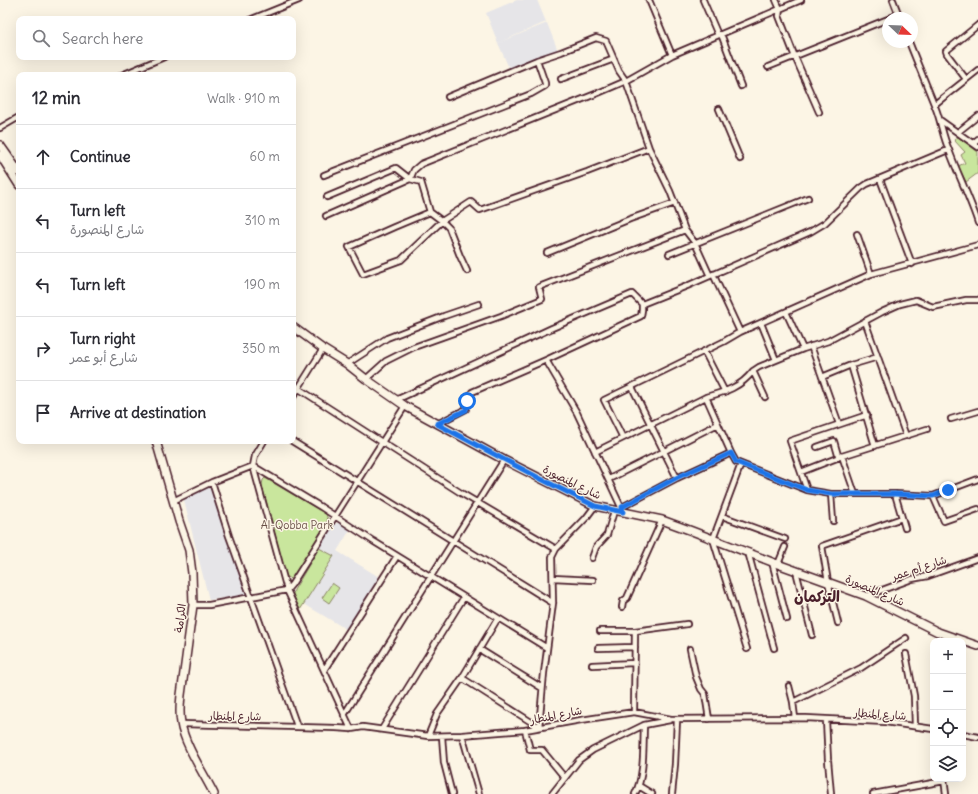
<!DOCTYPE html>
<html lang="en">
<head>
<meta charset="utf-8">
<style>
	body { margin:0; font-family:Delius,"Playpen Sans Arabic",sans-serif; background:#f2f2f3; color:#2b2b33 }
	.controls { position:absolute; right:12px; bottom:12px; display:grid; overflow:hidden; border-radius:8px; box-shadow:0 4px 16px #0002 }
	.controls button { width:36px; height:36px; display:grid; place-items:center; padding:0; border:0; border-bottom:1px solid #e1e1e2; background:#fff; color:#2b2b33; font:20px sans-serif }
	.compass { position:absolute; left:882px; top:12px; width:36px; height:36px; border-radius:50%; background:#fff; box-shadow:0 4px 16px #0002; rotate:113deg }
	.stop { position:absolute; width:12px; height:12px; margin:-9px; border:3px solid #1a73e8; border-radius:50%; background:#fff }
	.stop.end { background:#1a73e8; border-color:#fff; box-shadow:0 1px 4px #0008 }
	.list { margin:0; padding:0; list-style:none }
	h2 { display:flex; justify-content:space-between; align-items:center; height:52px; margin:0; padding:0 16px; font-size:17px }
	h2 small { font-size:13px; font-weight:400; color:#7c7c81 }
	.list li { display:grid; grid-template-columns:26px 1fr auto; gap:12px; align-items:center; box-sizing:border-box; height:64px; padding:0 16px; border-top:1px solid #e1e1e2 }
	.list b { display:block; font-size:15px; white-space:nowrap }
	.list p { margin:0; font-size:13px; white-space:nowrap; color:#7c7c81 }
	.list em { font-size:13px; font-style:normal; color:#7c7c81 }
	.icon { flex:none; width:22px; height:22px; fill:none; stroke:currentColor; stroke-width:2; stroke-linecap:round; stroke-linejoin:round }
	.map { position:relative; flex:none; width:978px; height:794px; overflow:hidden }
	.search { position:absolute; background:#fff; box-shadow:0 4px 16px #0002; left:16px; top:16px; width:280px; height:44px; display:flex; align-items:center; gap:10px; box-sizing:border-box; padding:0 14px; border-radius:8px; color:#7c7c81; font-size:15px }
	.panel { position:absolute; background:#fff; box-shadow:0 4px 16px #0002; left:16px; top:72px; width:280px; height:372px; border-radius:8px }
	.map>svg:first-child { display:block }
	.built { fill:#e6e5e8 }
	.green { fill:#c9e69d; stroke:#8a8264 }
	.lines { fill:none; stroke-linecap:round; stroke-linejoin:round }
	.street-casing { stroke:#4a1f2b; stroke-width:8 }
	.secondary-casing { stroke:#4a1f2b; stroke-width:10 }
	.street { stroke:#fcf5e5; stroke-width:4.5 }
	.secondary { stroke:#fcf5e5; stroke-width:7 }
	.route { stroke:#1a73e8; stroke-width:5 }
	.labels { text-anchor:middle; stroke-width:3; stroke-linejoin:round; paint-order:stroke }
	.street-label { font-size:11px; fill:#4a1f2b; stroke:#fcf5e5 }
	.park-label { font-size:11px; fill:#6a5148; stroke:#fcf5e5 }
	.district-label { font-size:15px; font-weight:bold; fill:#4a1f2b; stroke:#fcf5e5 }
</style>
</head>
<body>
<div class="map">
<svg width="978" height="794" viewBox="0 0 978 794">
	<rect width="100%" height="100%" fill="#fcf5e5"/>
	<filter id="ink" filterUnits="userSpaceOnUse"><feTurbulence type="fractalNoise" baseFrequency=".025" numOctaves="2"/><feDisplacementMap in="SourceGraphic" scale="8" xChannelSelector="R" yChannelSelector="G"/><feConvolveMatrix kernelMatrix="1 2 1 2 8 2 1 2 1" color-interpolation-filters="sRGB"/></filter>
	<g filter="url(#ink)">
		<path class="built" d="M517,0h20l9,22 -48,21 -12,-30z
			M547,23l11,28 -47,18 -2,-1 -11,-25z
			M211,486l35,109 -37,5 -25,-100z
			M339,523l11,7 -13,21 42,26 -33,52 -42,-25 30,-48 -15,-8 15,-24z"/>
		<path class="green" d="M958,137l20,15v21l-12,9 -8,-16 7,-3 -4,-8 4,-3 -11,-12z
			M265,478l61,36 2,6 -34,57 -3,2 -5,-3 -24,-91 1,-5z
			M319,548l15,8 -34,54 -7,-16 1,-4z
			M332,583l7,5 -10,15 -7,-5z"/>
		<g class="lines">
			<defs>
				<path id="street" d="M649,0l23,55
					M703,0l15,35
					M776,0l4,9 -1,7 16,41 24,55
					M893,0l7,18
					M890,18l9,-4
					M252,19l47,-19
					M721,34l20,52
					M909,42l27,67c5,13 7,28 13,41 9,25 21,48 29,73
					M768,67l120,-48
					M122,75l42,-18
					M561,79l53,-20
					M966,79l-19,-25 -1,-3 32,-26
					M448,97l89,-37 24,-8 35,-14 10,3 13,30 7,10 23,67 21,43 15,39 10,13 15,33
					M935,104l43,-34
					M719,109l21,50
					M940,120l38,27
					M0,128l19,-11
					M958,132l20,-16
					M973,143l5,-4
					M324,175l207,-81 14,-8v-3l-8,-23
					M880,179l32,85
					M327,197l69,-29 14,11 11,3 9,30 12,9 7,7 11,28 7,15
					M430,212l-36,15 -45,20 14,27 38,-14 41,-39 29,-19 9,8 107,-38 62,-24
					M326,216l84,-37 4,-9 7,-6 177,-71 28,-12 46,-26 129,-55
					M857,234l14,40
					M547,253l83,-34 45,-16
					M669,254l139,-56
					M713,274l27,58
					M786,312l17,37
					M865,321l41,115
					M761,323l15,37
					M811,346l28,78
					M704,351l21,41
					M546,360l31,53 45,96
					M347,364l40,-26 57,-22 35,-12
					M822,377l29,-12
					M366,379l20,-18 28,-14 87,-31 41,-17 -3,-12 146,-57
					M293,385l168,108 95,56
					M632,387l45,91
					M293,397l30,-48
					M706,397l12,27
					M765,397l-12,-26 6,-4 44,-18 25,-8 54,-29 18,-8 16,-4 17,7 33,-7h12
					M396,400l156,-72 80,-34 10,10 45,-18 123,-54 15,-9 36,-35 6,-4 81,-34
					M951,419l27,-8
					M437,424l29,-15 1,-8 5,-9 74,-32 95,-44 1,-6v-6
					M623,438l-19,-38 119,-58 17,-10 131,-58 107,-29
					M264,441l-9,15 -2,10 34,124 64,139
					M292,441l261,162
					M875,446l-24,-81 27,-8
					M817,447l17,-6 4,14 4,1 13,38
					M595,452l111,-55c19,-5 35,-10 47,-26
					M731,453l5,9 5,2 66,26 24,4h64l38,2 45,-17
					M741,464l-28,75 34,110
					M253,466l68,41 52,34 174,107
					M801,472l41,-16 85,-27
					M609,479l109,-55 13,29 -54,25 -55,29
					M212,482l17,54 68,190
					M807,490l-17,-49 77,-26
					M831,494l2,27
					M895,494l10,34
					M933,496l11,25 34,-12
					M173,501l39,-19 41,-16
					M722,516l63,23
					M748,552l26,96
					M592,558l4,-11 11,-12 7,-24
					M772,562l15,57
					M778,564l7,-17
					M796,571l16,64
					M553,578l40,2
					M866,596l46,-17 16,-3 50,-18
					M193,605h16l42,-8 36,-7 5,-6 113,-178
					M622,607l1,-6 4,-3 35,-78
					M838,623l-10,-41 -6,-36 80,-28
					M600,631h35
					M598,648l37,-1
					M479,649l63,39
					M690,649l6,28 5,12 4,5 4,25
					M906,654l8,42 1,30
					M592,665l42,-2
					M324,670l73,-114
					M462,678l77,49 5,-54 9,-70 -1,-46 4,-8 30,-31 9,-12
					M789,686l4,16 2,16
					M793,702l68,-34 45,-30
					M634,712l1,-81 52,-7
					M344,715l160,-255
					M826,720l2,40 3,34
					M181,724l155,4 15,1 12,-2 65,9 34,-1 63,-5 56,-10 53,-8 37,7 135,-1 79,4 48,7
					M382,729l82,-132
					M525,730l5,20h12l23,28
					M963,734l15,3
					M462,735l17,59
					M428,736l9,-22 25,-36 36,-60
					M442,736l2,27 8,31
					M944,779l2,15
					M639,786l13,8
					M552,794l27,-34 14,-10 51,-25 26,-5
					M635,794c10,-19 8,-48 9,-69
					M672,794l3,-30 2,-44
					M873,794l71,-13"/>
				<path id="secondary" d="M0,145l19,27
					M0,155l19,30
					M293,327l30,22 24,15 19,15 39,27 99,54 91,46 67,14 30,11 80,31 94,34 72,36 40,14
					M156,441l23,80 10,29 3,23 1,32 -12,90c-1,9 -2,18 0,28 3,21 23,51 33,71"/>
			</defs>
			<use href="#street" class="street-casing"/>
			<use href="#secondary" class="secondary-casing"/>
			<use href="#street" class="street"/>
			<use href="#secondary" class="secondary"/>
		</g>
	</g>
	<g class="lines" filter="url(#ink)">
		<path class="route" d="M467,401l-1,9 -29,14 104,55 54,27 28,6 -1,-5 54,-29 55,-25 5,9 71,28 24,4h64l38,2 15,-6"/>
	</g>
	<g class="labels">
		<g class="street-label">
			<text transform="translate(572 482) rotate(26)" y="4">شارع المنصورة</text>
			<text transform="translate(919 568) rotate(-18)" y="4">شارع أم عمر</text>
			<text transform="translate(875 590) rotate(23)" y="4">شارع المنصورة</text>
			<text transform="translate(180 618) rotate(-83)" y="4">الكرامة</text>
			<text transform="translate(880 714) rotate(4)" y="4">شارع المنطار</text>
			<text transform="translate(556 715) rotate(-11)" y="4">شارع المنطار</text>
			<text transform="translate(235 716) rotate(1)" y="4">شارع المنطار</text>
		</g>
		<g class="park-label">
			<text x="297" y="529">Al-Qobba Park</text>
		</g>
		<g class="district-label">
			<text x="817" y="602">التركمان</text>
		</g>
	</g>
</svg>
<div class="controls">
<button>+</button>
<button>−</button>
<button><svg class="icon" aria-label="locate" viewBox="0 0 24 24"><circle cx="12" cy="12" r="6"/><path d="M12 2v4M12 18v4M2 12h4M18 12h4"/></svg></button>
<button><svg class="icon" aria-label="layers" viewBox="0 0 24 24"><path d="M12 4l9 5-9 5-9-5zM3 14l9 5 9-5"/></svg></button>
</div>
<svg class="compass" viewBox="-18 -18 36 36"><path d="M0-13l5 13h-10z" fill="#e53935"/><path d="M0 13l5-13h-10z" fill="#7c7c81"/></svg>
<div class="stop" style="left:467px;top:401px"></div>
<div class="stop end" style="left:948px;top:490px"></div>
<div class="search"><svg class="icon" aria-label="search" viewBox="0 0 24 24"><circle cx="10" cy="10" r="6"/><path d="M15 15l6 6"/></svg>Search here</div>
<section class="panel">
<h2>12 min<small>Walk · 910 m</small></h2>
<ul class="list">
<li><svg class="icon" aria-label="ahead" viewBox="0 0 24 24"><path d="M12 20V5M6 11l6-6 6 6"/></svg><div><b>Continue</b></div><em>60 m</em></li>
<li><svg class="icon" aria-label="left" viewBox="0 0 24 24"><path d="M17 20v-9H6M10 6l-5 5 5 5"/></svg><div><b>Turn left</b><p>شارع المنصورة</p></div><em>310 m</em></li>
<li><svg class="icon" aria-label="left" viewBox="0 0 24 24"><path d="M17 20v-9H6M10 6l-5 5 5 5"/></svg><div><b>Turn left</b></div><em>190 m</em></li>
<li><svg class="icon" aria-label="right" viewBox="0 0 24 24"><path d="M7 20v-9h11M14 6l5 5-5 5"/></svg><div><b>Turn right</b><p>شارع أبو عمر</p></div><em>350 m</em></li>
<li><svg class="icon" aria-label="arrive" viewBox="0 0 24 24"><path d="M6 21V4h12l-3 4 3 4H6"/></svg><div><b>Arrive at destination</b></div></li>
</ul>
</section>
</div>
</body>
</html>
